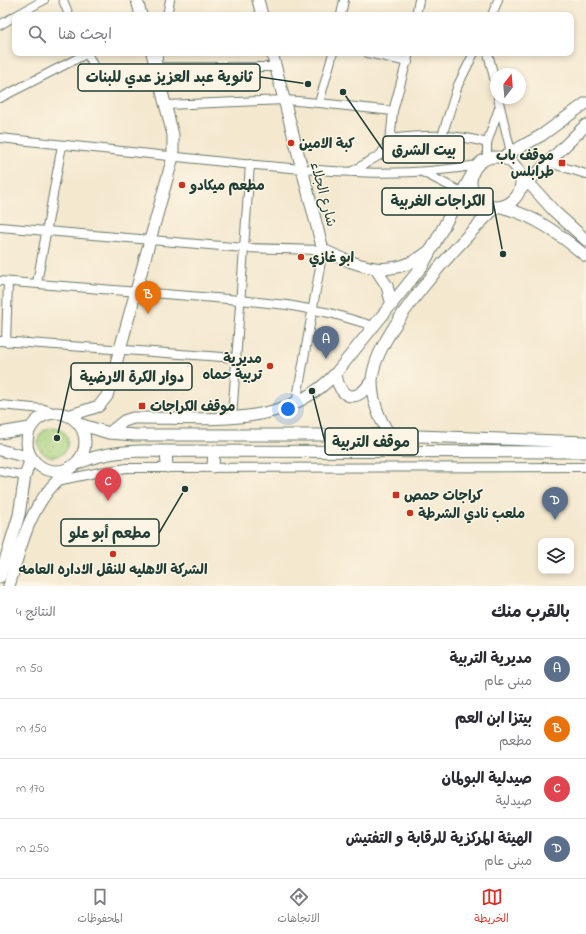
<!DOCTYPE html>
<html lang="ar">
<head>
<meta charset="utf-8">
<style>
	body { margin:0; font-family:"Indie Flower","Playpen Sans Arabic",sans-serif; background:#f7f7f7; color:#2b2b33; direction:rtl }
	.controls { position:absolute; right:12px; bottom:12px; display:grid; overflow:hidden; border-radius:8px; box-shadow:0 2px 6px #0003 }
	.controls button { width:36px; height:36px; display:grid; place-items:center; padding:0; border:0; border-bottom:1px solid #e1e1e2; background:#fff; color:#2b2b33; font:20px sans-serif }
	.compass { position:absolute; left:490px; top:68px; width:36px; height:36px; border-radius:50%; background:#fff; box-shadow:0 2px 6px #0003; rotate:16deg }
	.you { position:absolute; left:288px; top:409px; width:14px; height:14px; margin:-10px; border:3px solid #fff; border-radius:50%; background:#1a73e8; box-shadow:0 0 0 6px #1a73e833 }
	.badge { display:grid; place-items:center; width:26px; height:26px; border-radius:50%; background:#d93025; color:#fff; font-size:13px; font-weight:700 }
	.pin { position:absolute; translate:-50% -33px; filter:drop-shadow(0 1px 2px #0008) }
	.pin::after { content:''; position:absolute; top:21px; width:14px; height:12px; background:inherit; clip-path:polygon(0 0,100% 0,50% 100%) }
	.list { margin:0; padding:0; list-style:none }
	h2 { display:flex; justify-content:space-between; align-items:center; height:52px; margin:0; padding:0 16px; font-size:17px }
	h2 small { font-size:13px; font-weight:400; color:#7c7c81 }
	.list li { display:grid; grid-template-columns:26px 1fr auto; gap:12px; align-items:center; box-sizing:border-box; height:60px; padding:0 16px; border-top:1px solid #e1e1e2 }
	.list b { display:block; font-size:15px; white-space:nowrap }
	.list p { margin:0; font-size:13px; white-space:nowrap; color:#7c7c81 }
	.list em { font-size:13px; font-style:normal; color:#7c7c81 }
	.icon { flex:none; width:22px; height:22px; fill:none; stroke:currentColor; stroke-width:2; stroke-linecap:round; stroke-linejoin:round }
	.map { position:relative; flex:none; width:586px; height:586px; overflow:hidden; direction:ltr }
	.search { position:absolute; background:#fff; box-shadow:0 2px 6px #0003; left:12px; right:12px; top:12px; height:44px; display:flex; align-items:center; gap:10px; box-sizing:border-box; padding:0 14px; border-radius:8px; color:#7c7c81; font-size:15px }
	.sheet { height:292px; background:#fff }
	nav { display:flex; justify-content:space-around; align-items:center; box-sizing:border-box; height:56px; border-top:1px solid #e1e1e2; background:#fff; font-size:11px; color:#7c7c81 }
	nav a { display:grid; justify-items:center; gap:2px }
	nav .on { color:#d93025 }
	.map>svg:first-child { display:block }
	.grass { fill:url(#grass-dots); stroke:#65885a }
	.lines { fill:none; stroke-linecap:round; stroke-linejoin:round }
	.minor-casing { stroke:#6a796a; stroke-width:10 }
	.major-casing { stroke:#6a796a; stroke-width:13 }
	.minor { stroke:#fff; stroke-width:8 }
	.major { stroke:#fff; stroke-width:11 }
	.poi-dot { fill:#c8321e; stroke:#fcf5e5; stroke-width:1.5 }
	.labels { text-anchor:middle; stroke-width:3; stroke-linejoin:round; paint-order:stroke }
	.poi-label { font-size:14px; font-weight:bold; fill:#1f3d34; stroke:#fcf5e5; text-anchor:start }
	.street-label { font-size:14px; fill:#1f3d34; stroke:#fcf5e5 }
	.leader { fill:none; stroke:#1f3d34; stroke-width:1.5 }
	.callout-dot { fill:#1f3d34; stroke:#fcf5e5; stroke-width:1.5 }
	.callout { fill:#fcf5e5; stroke:#1f3d34; stroke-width:1.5 }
	.callout-label { font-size:15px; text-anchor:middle; font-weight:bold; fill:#1f3d34 }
</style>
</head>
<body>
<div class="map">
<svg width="586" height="586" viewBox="0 0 586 586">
	<defs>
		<pattern id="grass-dots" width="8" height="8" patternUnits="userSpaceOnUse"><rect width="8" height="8" fill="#abd47f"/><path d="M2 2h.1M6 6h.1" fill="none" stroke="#8bad69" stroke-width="1.8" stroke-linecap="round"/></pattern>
	</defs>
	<rect width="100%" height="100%" fill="#fcf5e5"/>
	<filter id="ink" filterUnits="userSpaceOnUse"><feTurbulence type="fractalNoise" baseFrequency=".025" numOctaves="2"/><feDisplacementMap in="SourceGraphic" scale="8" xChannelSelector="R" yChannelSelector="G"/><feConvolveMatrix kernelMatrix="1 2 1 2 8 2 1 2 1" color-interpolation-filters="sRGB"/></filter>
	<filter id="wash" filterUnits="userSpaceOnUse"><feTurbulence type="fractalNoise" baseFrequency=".012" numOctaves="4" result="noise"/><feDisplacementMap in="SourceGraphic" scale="16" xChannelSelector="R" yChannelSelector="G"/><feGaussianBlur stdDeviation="0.9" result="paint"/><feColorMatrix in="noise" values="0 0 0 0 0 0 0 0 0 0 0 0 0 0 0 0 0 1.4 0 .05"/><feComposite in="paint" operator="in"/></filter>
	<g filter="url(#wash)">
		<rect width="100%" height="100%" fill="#f4e8cf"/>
		<path class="grass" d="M38 442a15 15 0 1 1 30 0a15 15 0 1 1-30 0Z"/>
	</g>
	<g filter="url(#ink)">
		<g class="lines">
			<defs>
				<path id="minor" d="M63,0l6,15
					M17,15l27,-15
					M167,15l3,-15
					M341,15l3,-15
					M416,15l3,-15
					M492,15l6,-15
					M0,25l15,-9
					M87,53l17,34
					M159,53l-3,14h120
					M368,53l40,9
					M488,53l8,33
					M0,98l88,-45
					M498,98l13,54
					M319,103l74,8
					M166,105l119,-5 34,3 14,-50
					M442,136l16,-51 16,-32
					M0,138c81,9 162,18 243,26 78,7 157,15 235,1
					M389,139c33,-4 66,-6 98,4
					M487,159v-16l12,-35
					M546,162l40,12
					M351,172l29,-17 6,-8 5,-15 2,-21 16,-58
					M424,173l54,27
					M0,227l244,21 79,2 -27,154
					M0,281l240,19 47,5 43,8 44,13
					M37,283l25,-138
					M0,341l236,17
					M6,342l2,-60
					M0,405l44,4 12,4
					M232,418l18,-254
					M0,471l25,5
					M57,481l43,-9 27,-4 459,-1"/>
				<path id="major" d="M137,0l4,15
					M258,0l4,15
					M272,53l51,197c38,17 69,31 106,1
					M471 182a25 25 0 1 1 50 0a25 25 0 1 1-50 0Z
					M501,158l41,-23 44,-32
					M519,172l35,39 32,29
					M523,187l63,-62
					M501,207c37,10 56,26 85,49
					M376,269l11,17 5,19
					M336,373c1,14 10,31 26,19 4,-3 7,-8 10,-12
					M27 442a29 29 0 1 1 58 0a29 29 0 1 1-58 0Z
					M68,416l31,-10 8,-10 66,-239v-22l-21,-82
					M79,424l30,9 26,2h255l196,7
					M0,433l30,-5
					M109,433l15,-12 9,-3c72,-1 150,13 203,-45l87,-108 49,-91
					M390,435c-11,-16 -18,-34 -18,-54 1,-47 89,-140 123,-173
					M0,450l31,8 -6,18 -6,39 -19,62
					M166,451l1,16
					M213,467l1,-16
					M9,586c12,-40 20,-80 52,-109 5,-4 9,-10 14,-12 21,-11 44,-13 66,-14l445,1"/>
			</defs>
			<use href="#minor" class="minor-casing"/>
			<use href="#major" class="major-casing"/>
			<use href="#minor" class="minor"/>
			<use href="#major" class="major"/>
		</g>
	</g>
	<g class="poi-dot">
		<circle cx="291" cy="143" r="4"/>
		<rect x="558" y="159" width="8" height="8" rx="2"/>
		<circle cx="182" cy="185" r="4"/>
		<circle cx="301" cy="257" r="4"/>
		<circle cx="270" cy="366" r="4"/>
		<rect x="138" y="402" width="8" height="8" rx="2"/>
		<rect x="392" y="491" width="8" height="8" rx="2"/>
		<circle cx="410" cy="513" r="4"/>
		<circle cx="113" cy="554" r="4"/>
	</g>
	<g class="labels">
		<g class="poi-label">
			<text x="299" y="148">كبة الامين</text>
			<text x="554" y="160" text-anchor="end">موقف باب<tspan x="554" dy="16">طرابلس</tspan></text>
			<text x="190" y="190">مطعم ميكادو</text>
			<text x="309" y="262">ابو غازي</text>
			<text x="262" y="363" text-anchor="end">مديرية<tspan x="262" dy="16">تربية حماه</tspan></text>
			<text x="150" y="411">موقف الكراجات</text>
			<text x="404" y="500">كراجات حمص</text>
			<text x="418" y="518">ملعب نادي الشرطة</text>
			<text x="113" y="574" text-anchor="middle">الشركة الاهليه للنقل الاداره العامه</text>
		</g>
		<g class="street-label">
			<text transform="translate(324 194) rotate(75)" y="5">شارع الجلاء</text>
		</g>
	</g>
	<path class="leader" d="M308 84L260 77M343 92L383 150M503 254L493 201M57 438L71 376M312 391L325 442M185 489L159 533"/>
	<g class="callout-dot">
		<circle cx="308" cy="84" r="4"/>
		<circle cx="343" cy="92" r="4"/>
		<circle cx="503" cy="254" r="4"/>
		<circle cx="57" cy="438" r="4"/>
		<circle cx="312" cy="391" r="4"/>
		<circle cx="185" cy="489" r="4"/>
	</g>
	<g class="callout">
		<rect x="78" y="64" width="182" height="27" rx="4"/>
		<rect x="383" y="136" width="81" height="27" rx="4"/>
		<rect x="382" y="188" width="111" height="27" rx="4"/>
		<rect x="71" y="363" width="121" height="27" rx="4"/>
		<rect x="325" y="428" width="93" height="27" rx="4"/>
		<rect x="61" y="519" width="98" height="27" rx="4"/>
	</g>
	<g class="callout-label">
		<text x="169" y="82">ثانوية عبد العزيز عدي للبنات</text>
		<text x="424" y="155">بيت الشرق</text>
		<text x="438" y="206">الكراجات الغربية</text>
		<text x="132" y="382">دوار الكرة الارضية</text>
		<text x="371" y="447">موقف التربية</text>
		<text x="110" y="538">مطعم أبو علو</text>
	</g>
</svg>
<div class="controls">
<button><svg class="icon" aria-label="layers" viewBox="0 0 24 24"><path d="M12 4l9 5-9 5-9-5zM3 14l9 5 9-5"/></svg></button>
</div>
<svg class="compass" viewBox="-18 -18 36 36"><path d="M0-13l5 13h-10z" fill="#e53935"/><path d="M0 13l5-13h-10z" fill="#7c7c81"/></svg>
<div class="you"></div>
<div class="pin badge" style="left:326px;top:359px;background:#5c6f8a">A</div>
<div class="pin badge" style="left:148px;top:314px;background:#e8710a">B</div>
<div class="pin badge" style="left:108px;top:501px;background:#e0444e">C</div>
<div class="pin badge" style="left:555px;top:520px;background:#5c6f8a">D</div>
<div class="search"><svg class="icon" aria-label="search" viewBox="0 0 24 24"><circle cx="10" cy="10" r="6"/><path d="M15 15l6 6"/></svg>ابحث هنا</div>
</div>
<section class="sheet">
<h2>بالقرب منك<small>النتائج: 4</small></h2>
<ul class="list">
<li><span class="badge" style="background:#5c6f8a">A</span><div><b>مديرية التربية</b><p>مبنى عام</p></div><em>50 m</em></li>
<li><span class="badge" style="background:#e8710a">B</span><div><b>بيتزا ابن العم</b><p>مطعم</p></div><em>150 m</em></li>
<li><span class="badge" style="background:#e0444e">C</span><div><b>صيدلية البولمان</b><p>صيدلية</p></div><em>170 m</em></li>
<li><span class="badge" style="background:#5c6f8a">D</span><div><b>الهيئة المركزية للرقابة و التفتيش</b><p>مبنى عام</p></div><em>250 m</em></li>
</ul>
</section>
<nav>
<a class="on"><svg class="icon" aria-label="map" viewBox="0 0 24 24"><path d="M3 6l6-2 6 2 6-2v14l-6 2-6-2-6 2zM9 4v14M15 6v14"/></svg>الخريطة</a>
<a><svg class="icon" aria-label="directions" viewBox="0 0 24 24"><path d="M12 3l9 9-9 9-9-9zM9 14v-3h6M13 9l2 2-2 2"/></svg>الاتجاهات</a>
<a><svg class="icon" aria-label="saved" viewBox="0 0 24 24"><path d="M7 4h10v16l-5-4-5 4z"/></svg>المحفوظات</a>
</nav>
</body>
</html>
